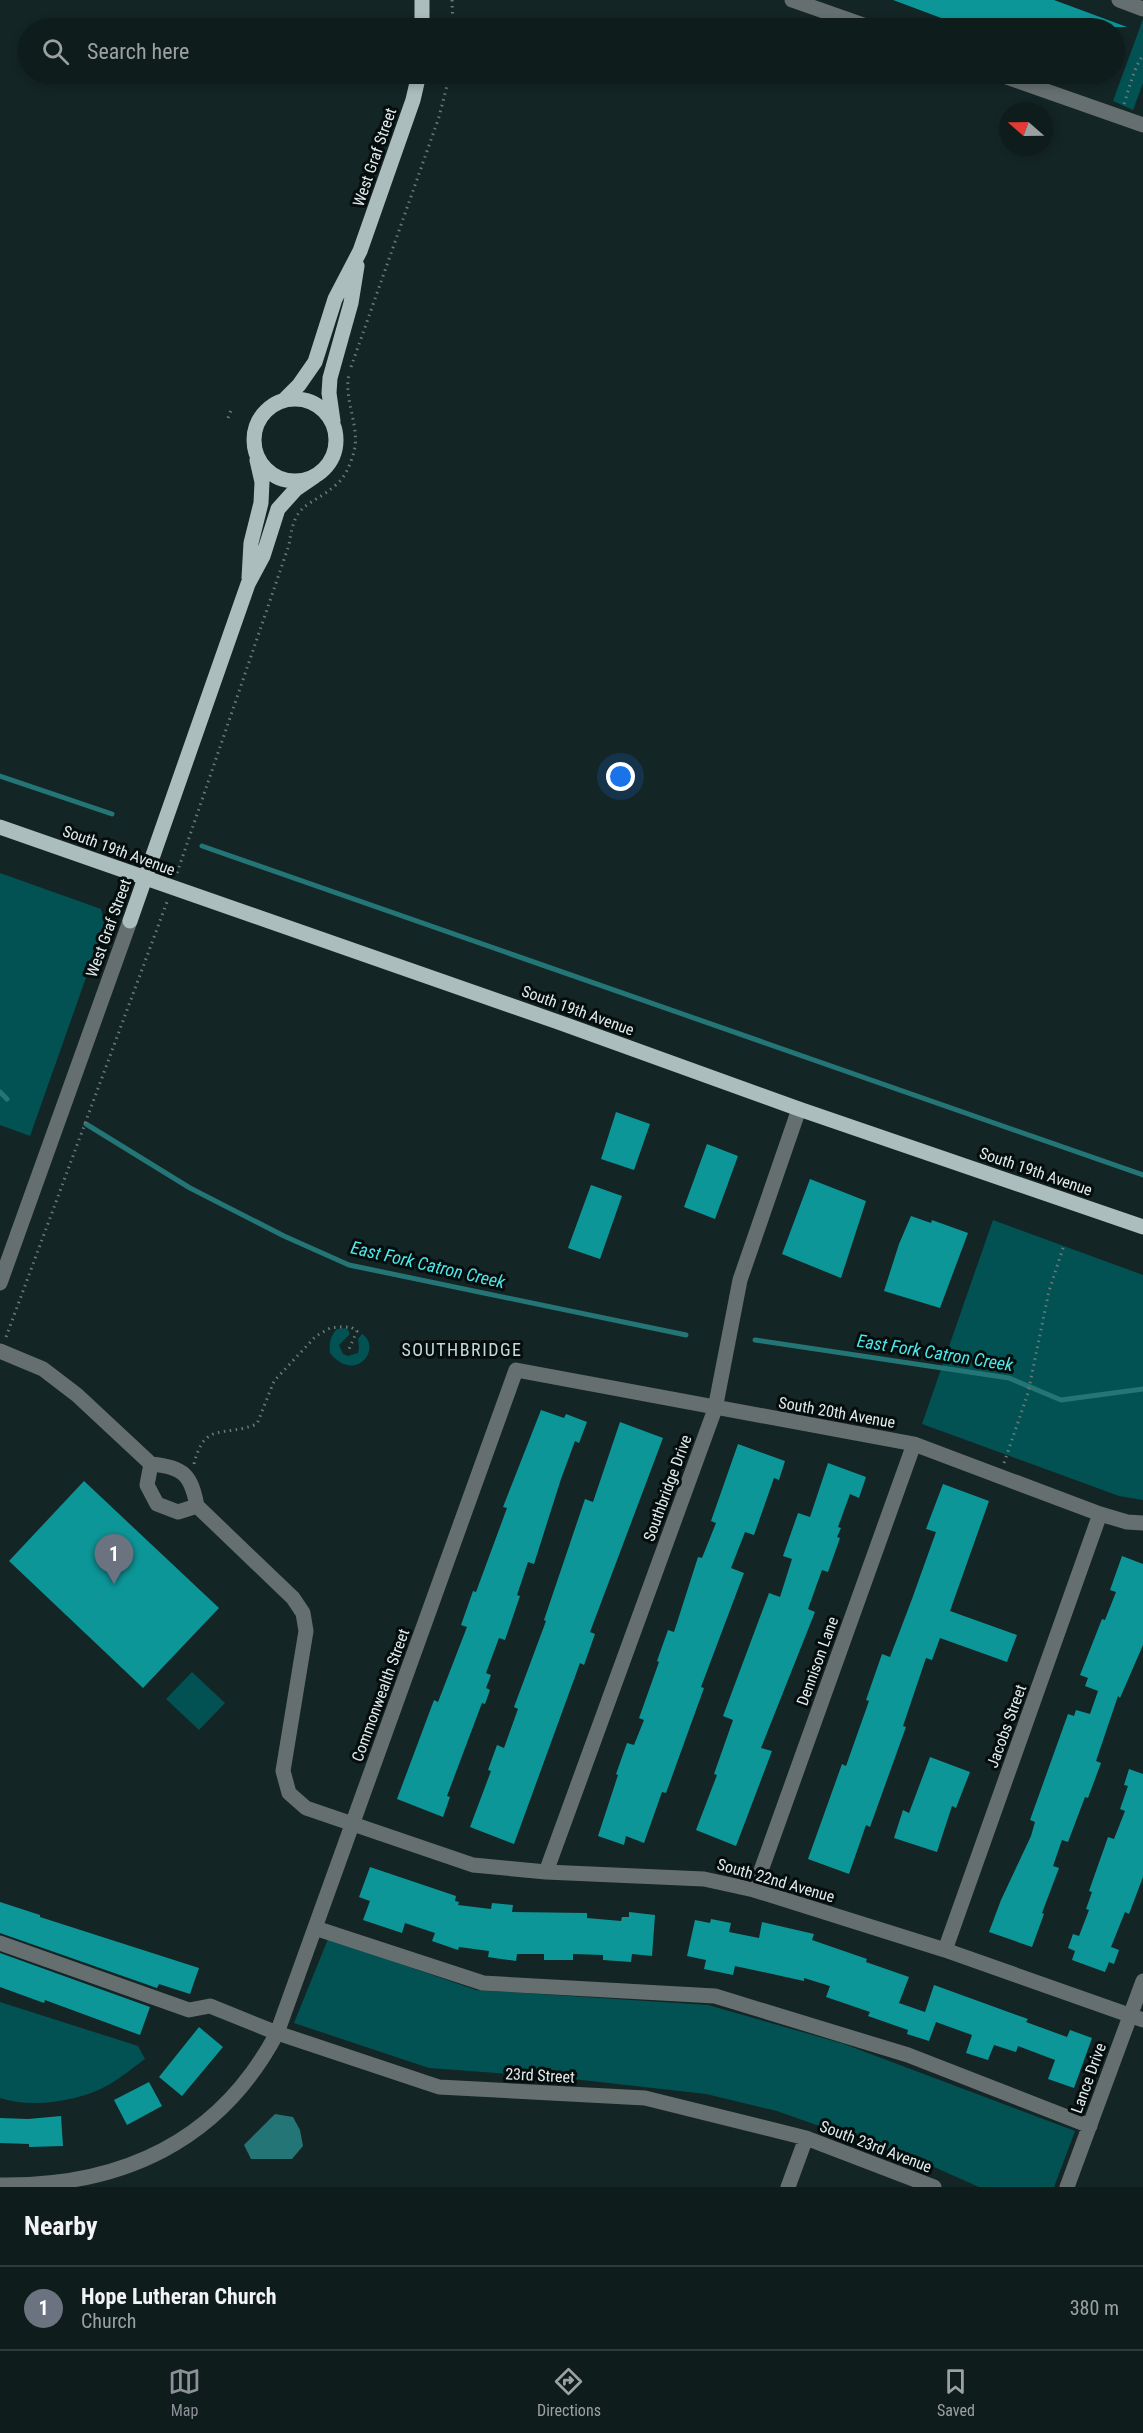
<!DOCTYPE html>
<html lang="en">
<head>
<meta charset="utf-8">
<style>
	body { margin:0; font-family:"Roboto Condensed",sans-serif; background:#182525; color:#f1f3f6 }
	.compass { position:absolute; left:999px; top:102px; width:54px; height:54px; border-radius:50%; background:#0f1c1c; box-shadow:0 3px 9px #0003; rotate:290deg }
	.you { position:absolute; left:621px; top:777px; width:21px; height:21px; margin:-15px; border:4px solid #fff; border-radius:50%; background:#1a73e8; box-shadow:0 0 0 9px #1a73e833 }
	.badge { display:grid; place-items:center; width:39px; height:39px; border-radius:50%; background:#8c9099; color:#fff; font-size:20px; font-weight:700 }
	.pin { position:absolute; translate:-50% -50px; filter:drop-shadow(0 2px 3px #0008) }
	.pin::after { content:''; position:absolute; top:32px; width:21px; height:18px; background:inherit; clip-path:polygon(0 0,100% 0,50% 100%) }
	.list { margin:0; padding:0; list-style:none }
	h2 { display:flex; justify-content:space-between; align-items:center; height:78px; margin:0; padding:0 24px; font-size:26px }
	h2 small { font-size:20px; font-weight:400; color:#9ba1a3 }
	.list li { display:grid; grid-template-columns:39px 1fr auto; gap:18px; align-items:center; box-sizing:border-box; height:84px; padding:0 24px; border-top:2px solid #2f3a3b }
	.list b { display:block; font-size:22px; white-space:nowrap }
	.list p { margin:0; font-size:20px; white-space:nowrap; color:#9ba1a3 }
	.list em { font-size:20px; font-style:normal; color:#9ba1a3 }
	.icon { flex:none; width:33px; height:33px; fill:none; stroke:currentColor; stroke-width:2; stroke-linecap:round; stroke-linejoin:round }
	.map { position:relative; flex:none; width:1143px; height:2187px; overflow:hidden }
	.search { position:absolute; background:#0f1c1c; box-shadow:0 3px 9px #0003; left:18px; right:18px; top:18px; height:66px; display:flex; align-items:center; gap:15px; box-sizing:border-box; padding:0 21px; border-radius:33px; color:#9ba1a3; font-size:22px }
	.sheet { height:162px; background:#0f1c1c }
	nav { display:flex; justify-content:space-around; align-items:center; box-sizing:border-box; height:84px; border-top:2px solid #2f3a3b; background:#0f1c1c; font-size:16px; color:#9ba1a3 }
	nav a { display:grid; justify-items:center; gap:3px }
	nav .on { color:#8c9099 }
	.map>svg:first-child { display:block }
	.green { fill:#025254 }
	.water { fill:#237576 }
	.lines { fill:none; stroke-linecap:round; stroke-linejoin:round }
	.stream { stroke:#237576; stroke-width:5 }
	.building { fill:#0d9698 }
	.path { stroke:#6a7979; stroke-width:3; stroke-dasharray:1.5 4.5; stroke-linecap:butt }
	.minor { stroke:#666f6f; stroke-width:15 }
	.major { stroke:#abbdbd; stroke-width:15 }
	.labels { text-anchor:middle; stroke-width:6; stroke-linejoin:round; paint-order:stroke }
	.street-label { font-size:16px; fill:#e0ebeb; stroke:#060d0d }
	.water-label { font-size:18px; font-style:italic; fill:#4fe8ea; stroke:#060d0d }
	.neighbourhood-label { font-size:18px; letter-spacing:1.5px; fill:#c4dada; stroke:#060d0d }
</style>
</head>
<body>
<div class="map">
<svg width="1143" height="2187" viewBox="0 0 1143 2187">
	<rect width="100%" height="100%" fill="#142526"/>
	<path class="green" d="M1143,19v64l-10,27 -20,-9z
		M0,873l101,36 4,15 -75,212 -30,-11z
		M993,1220l150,55v225l-24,-4 -197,-72z
		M347,1328l3,6 -11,11 4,9 5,2 10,-3 1,-6 -1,-8 4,-5c21,13 -6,51 -32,19 -1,-10 0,-16 7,-24z
		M192,1672l33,31 -26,27 -33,-31z
		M328,1939l148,51 232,15 136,39 231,87 -21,56h-75l-45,-20 -157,-56 -71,-17 -142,-16 -135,-10 -135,-45z
		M0,2002l138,44 7,13c-11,8 -23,18 -35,25 -29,17 -78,25 -110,14z"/>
	<path class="water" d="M275,2114l18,3 7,13 3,16 -11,13h-41l-7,-14z"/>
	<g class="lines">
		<path class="stream" d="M0,776l112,38
			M202,846l941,329
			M0,1092l7,7
			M86,1124l104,64 94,48 65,29 337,70
			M755,1340l254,38 52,22 82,-11"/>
	</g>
	<path class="building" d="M893,0h161l73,27 -159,1z
		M616,1112l34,12 -16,46 -33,-11z
		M707,1144l31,12 -23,63 -31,-12z
		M810,1179l56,22 -25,77 -59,-24z
		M591,1185l31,11 -22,63 -32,-11z
		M911,1216l20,7 1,-3 36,13 -28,75 -56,-17 15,-47z
		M541,1410l23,8 2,-4 21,8 -8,21 -4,-2 -14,38 -27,85 -6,-2 -11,33 3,1 -15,44 -6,-2 -13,35 5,2 -5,13 4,2 -5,14 -3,-1 -35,93 3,1 -7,20 -46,-18 37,-99 4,2 29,-75 -6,-2 12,-34 3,1 31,-84 -4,-1z
		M620,1422l43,16 -73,194 5,2 -11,31 -4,-2 -66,181 -44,-17 21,-56 -3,-1 9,-25 7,3 14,-39 -4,-2 32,-86 -2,-1 41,-121 8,3z
		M738,1444l47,17 -6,19 -5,-2 -20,57 -9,-3 -14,36 13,5 -43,114 3,1 -38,105 -4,-1 -18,51 -18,-7 -2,9 -26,-9 20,-61 -2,-1 11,-31 7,2 10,-25 -5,-2 20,-56 -2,-1 11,-31 6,2 24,-75 4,1 14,-35 -5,-2z
		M828,1463l38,14 -7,21 -9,-4 -12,33 3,1 -4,9 3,1 -12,34 -6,-2 -14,39 7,3 -54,136 11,3 -36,95 -40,-16 21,-55 -3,-1 19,-54 -10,-4 46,-123 11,4 12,-38 -9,-3 15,-43 12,4z
		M84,1481l135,127 -76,80 -134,-127z
		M943,1484l46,17 -39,110 67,24 -10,27 -67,-24 -8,22 -6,-2 -23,68 3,1 -36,100 -4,-2 -17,49 -41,-15 34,-95 4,2 23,-65 -3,-1 16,-46 8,3 22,-58 24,-67 -10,-3z
		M1122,1556l21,8v81l-23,53 -2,-2 -22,65 5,2 -13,35 -3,-1 -17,45 -6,-2 -9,26 6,2 -17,45 2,1 -12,33 -43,-15 12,-32 30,-64 4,-14 -5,-2 38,-106 6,2 2,-6 14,4 8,-23 -13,-5 3,-8 -8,-3 22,-56 3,1 11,-28 -6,-2z
		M930,1757l40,15 -14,36 -4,-2 -15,46 -43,-14 9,-28 6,3z
		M1129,1769l14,5v103l-14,37 -4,-2 -14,35 8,3 -5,14 -5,-2 -4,10 -33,-12 3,-9 -7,-3 5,-14 6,2 10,-26 -3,-1 6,-17 -3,-1 13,-37 6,-17 6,2 11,-28 -5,-2 8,-23 -4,-1z
		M370,1867l86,29 -1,5 4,1 -1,3 33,4 1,-6 21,2 -1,7 75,1v5l34,3 1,-4h7v-5l26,3 -3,41 -20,-2 -1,8 -28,-2v-5l-30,-1v6h-29v-6h-27l-1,7 -28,-4 1,-6 -30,-4 -1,3 -26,-9 3,-8 -30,-10 -3,10 -39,-13 7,-19 -11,-4z
		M0,1902l40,13v2l159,51 -9,26 -31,-10 -2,4 -157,-55z
		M711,1919l20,4 -2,9 30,6 3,-16 52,12 -2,6 55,19 -1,3 43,15 -10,26 26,9 9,-27 94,34 -2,3 41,15 3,-7 22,8 -18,50 -26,-9 7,-19 -37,-14 -2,6 -22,-7 -6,15 -22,-7 6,-18 -36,-13 -7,19 -22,-7 1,-4 -40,-14 2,-4 -44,-15 4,-11 -26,-8v3l-69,-15 -2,9 -29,-6 2,-9 -19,-4 8,-36 15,3z
		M0,1953l150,54 -10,28 -95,-35 -1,3 -44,-16z
		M199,2027l24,20 -41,49 -23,-19z
		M149,2082l13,24 -35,19 -13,-25z
		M61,2116l2,30 -34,1v-3l-29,-1v-25l28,1z"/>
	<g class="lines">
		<path class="path" d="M452,0l1,28
			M1124,104c6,-18 9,-34 19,-49
			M351,367l88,-250 11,-43
			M228,418l3,-8
			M177,873l112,-328c6,-46 20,-36 48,-61 8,-7 13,-19 16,-29 9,-26 -10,-54 -4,-81
			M6,1337l161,-435
			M1004,1463l24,-70 21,-102 15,-46
			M194,1464c11,-44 29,-26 63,-40l17,-43 42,-45 14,-8 10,-1h11l6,4 -8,18"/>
		<path class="minor" d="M792,0l80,28
			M1119,0l24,9
			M998,74l145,51
			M0,1283l130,-362
			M0,1351l43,18 34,26 74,69 -4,21 10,19 21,8 19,-6 96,92 10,15 3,18 -23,140 6,22 17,15 167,57 73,7 158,7 50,11 191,60 198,70
			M151,1464c33,3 40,11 46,42
			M546,1872l169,-463 25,-129 59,-171
			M754,1890l160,-446
			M315,1928l168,55 232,13 193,59 182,71
			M0,1943l189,67 21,-4 67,27 162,54 206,11 161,40 128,49
			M945,1950l155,-436
			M0,2185c122,2 220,-44 277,-152l239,-663 398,74 186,70 27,8 16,1
			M788,2187l18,-49
			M1067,2187l76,-206"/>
		<path class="major" d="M422,0v28
			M254 440a41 41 0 1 1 82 0a41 41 0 1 1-82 0Z
			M285,399l14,-14 16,-23 20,-63 25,-48 53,-151 6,-26
			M333,421l-4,-28 1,-15 21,-75 6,-37
			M249,578l2,-35 10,-40 1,-21 -5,-22
			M0,827l558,195 241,87 344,118
			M130,921l118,-337 15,-28 15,-47 18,-20 19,-13"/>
	</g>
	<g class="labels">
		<g class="street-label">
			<text transform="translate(374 157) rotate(-71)" y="6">West Graf Street</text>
			<text transform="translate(119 850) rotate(20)" y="6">South 19th Avenue</text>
			<text transform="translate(108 928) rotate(-70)" y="6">West Graf Street</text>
			<text transform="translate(578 1010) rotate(20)" y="6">South 19th Avenue</text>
			<text transform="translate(1036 1171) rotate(19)" y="6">South 19th Avenue</text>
			<text transform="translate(837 1412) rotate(10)" y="6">South 20th Avenue</text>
			<text transform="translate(667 1488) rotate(-70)" y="6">Southbridge Drive</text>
			<text transform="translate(817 1661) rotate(-70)" y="6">Dennison Lane</text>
			<text transform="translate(380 1695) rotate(-70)" y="6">Commonwealth Street</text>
			<text transform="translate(1006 1726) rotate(-70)" y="6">Jacobs Street</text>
			<text transform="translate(776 1880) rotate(16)" y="6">South 22nd Avenue</text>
			<text transform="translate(540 2075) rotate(3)" y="6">23rd Street</text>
			<text transform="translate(1088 2078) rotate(-70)" y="6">Lance Drive</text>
			<text transform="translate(876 2146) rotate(21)" y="6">South 23rd Avenue</text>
		</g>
		<g class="water-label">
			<text transform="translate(428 1265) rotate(13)" y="6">East Fork Catron Creek</text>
			<text transform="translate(935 1353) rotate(9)" y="6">East Fork Catron Creek</text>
		</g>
		<g class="neighbourhood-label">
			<text x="462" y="1356">SOUTHBRIDGE</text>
		</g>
	</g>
</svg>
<svg class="compass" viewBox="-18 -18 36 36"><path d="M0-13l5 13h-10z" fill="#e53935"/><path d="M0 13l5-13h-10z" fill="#9ba1a3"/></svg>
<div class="you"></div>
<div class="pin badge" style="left:114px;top:1584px;background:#6b7280">1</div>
<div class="search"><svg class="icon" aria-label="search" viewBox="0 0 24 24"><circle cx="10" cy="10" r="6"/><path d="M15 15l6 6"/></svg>Search here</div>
</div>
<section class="sheet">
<h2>Nearby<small></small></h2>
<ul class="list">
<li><span class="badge" style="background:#6b7280">1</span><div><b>Hope Lutheran Church</b><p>Church</p></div><em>380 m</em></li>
</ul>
</section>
<nav>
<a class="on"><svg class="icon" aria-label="map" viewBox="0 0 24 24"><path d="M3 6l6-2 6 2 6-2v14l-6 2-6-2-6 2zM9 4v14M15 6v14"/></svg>Map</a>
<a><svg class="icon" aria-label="directions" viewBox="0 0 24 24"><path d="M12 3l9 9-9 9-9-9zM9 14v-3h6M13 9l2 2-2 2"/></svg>Directions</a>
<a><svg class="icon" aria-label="saved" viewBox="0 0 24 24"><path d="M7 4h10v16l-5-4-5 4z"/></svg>Saved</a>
</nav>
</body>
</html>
